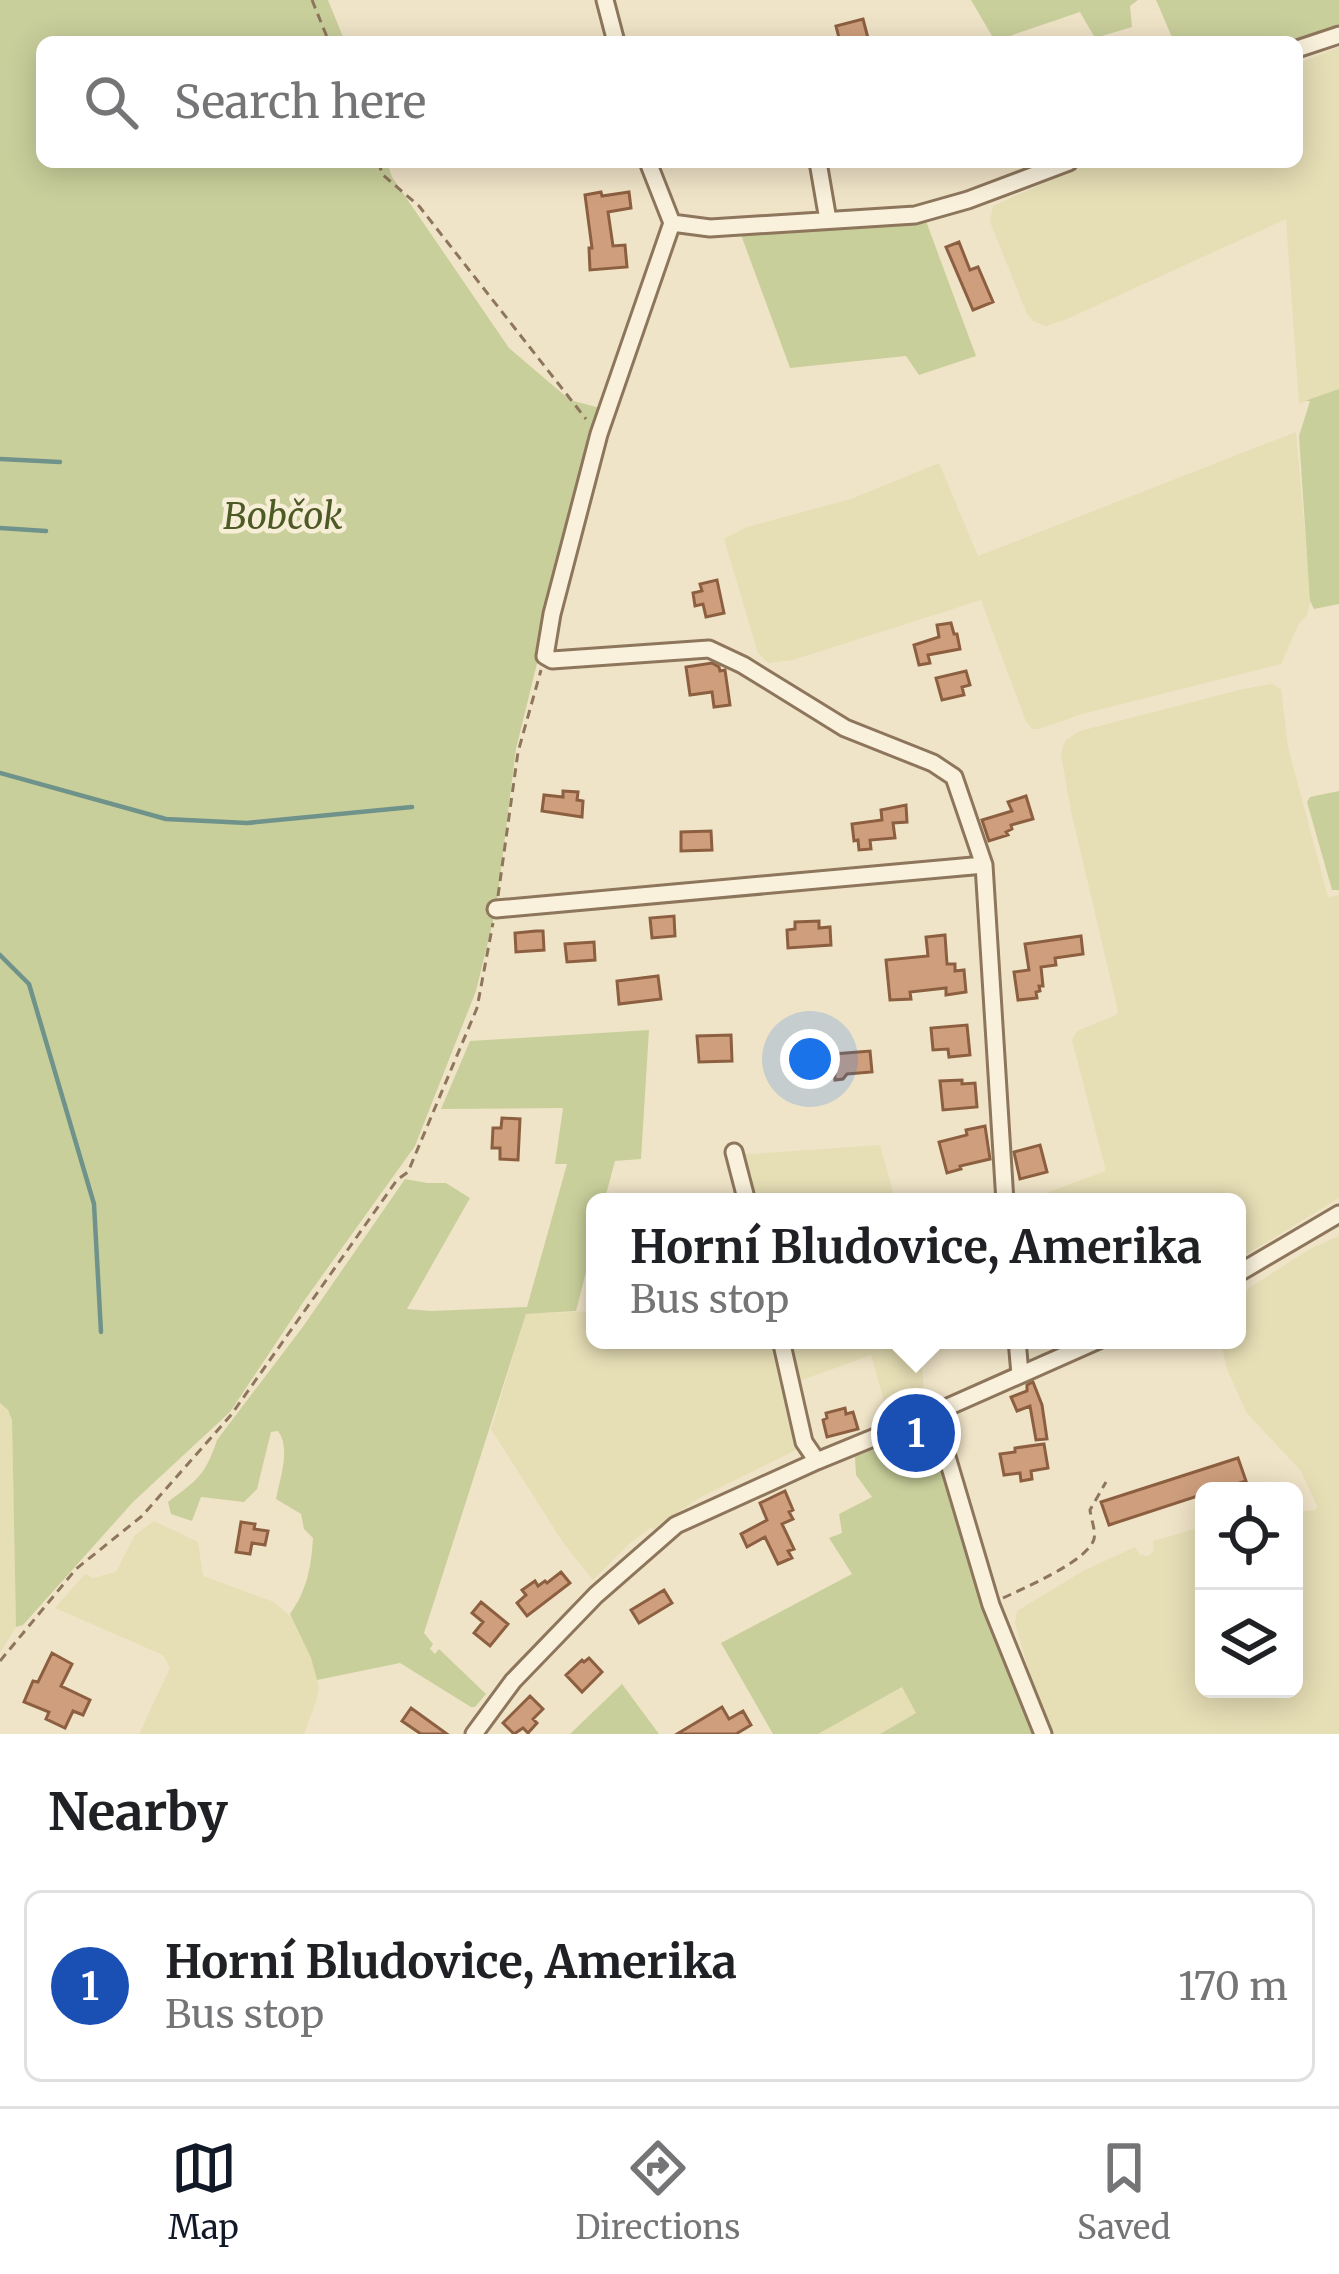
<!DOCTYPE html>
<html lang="en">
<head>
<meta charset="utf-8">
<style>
	body { margin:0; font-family:Merriweather,serif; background:#f2f2f2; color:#202124 }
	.controls { position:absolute; right:36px; bottom:36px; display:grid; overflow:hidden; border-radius:18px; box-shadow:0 6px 30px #0003 }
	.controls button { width:108px; height:108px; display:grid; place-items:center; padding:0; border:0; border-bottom:3px solid #e0e0e0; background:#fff; color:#202124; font:60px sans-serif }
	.you { position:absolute; left:810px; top:1059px; width:42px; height:42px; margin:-30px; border:9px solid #fff; border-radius:50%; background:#1a73e8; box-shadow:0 0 0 18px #1a73e833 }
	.badge { display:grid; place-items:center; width:78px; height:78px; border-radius:50%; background:#111827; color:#fff; font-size:39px; font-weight:700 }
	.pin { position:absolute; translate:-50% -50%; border:6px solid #fff; box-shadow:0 3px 12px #0006 }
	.popup { position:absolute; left:586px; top:1193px; width:660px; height:156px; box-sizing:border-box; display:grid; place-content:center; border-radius:18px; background:#fff; filter:drop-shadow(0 3px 9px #0005); font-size:39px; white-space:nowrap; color:#757577 }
	.popup b { font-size:45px; color:#202124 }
	.popup::after { content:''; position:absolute; left:50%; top:100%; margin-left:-24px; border:24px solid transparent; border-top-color:#fff }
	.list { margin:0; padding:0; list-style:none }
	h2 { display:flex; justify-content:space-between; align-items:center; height:156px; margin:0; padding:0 48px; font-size:51px }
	h2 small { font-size:39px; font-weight:400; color:#757577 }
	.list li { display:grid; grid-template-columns:78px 1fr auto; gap:36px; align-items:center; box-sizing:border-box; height:192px; margin:0 24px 24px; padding:0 24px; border:3px solid #e0e0e0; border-radius:18px }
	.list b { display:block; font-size:45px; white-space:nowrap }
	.list p { margin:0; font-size:39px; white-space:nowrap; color:#757577 }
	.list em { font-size:39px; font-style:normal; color:#757577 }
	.icon { flex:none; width:66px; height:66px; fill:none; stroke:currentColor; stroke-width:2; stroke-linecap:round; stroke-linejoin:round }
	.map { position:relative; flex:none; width:1339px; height:1734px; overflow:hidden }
	.search { position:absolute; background:#fff; box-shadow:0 6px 30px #0003; left:36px; right:36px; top:36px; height:132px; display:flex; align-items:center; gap:30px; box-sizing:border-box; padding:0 42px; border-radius:18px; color:#757577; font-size:45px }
	.sheet { height:372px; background:#fff }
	nav { display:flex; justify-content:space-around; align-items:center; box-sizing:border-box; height:168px; border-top:3px solid #e0e0e0; background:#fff; font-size:33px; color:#757577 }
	nav a { display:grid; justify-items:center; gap:6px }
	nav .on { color:#111827 }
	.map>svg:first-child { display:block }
	.farmland { fill:#e6deb5 }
	.green { fill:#c9cf9b }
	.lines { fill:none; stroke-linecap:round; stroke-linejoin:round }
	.stream { stroke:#6f938a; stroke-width:4.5 }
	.building { fill:#cf9f7d; stroke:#8d5f41; stroke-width:3 }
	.minor-casing { stroke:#8d765c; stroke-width:21 }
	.path { stroke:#8d765c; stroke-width:3; stroke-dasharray:9 6; stroke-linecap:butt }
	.minor { stroke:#faf1dc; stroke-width:15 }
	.labels { text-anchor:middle; stroke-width:9; stroke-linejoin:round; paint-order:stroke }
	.park-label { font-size:36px; font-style:italic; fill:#4d5a26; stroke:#f7eed8 }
</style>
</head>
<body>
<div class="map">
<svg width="1339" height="1734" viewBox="0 0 1339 1734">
	<rect width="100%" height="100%" fill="#f0e4c8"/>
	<path class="farmland" d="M1339,47v342l-40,15 -13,-185 -219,100 -21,7 -13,-5 -6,-7 -37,-92 3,-16 98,-44h206v-98z
		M1296,432l15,167 -4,16 -9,10 -17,39 -199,50 -43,15h-6l-7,-7 -45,-122 -188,60 -25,3 -10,-10 -34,-114 23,-12 104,-28 88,-36 39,93z
		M1272,684l9,5 7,58 40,150 11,-2v303l-102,62v-58h-216l85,-31 -34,-131 5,-9 39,-16 2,-4 -47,-200 -10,-57 2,-8 3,-6 14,-9 163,-42z
		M880,1145l16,57h-145l-13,-47z
		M1339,1236v498h-292l-32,-111 2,-12 66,-40 52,-24 5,8 8,1 6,-5 -1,-10 51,-15v163h90v-177l22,-2 1,-4 -16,-35 -55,-59 -19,-43 -7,-29h17v-37l12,-15 61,-39z
		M595,1311v29h179l24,109 -99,49 -45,31 -4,-1 -21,16 -36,36 -29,-36 -73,-115 35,-115z
		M784,1340h135l6,60 -20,8 -4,-4 -15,4 -15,-53 -77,28z
		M0,1403l8,7 4,10 4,207 -16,26z
		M154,1521l44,21 5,34 71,26 17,15 20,41 8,29 -2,12 -13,35h-165l31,-66 -7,-13 -108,-47 30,-34 8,4 23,-6 19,-37z
		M902,1687l14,26 -36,21h-62z"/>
	<path class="green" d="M0,0h328l17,42h-303v120h345l5,15 117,171 61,52 30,8 -84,341 -20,160 -20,82 -61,155 -111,155 -74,111 -97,90 -110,123 -7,2 -4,-207 -4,-10 -8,-7z
		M971,0h167l-8,6 2,21 -37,11 -15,-26 -85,29z
		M1156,0h183v26l-42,18 -123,-2z
		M926,221l50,135 -57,19 -13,-19 -116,12 -50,-136 151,-6z
		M1339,389v215l-25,5 -4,-8 -11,-165 11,-35h-5z
		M1339,791v99h-7l-25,-88 3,-5z
		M649,1030l-8,129 -26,2 -11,41h-9v35l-19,74 -50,3 -102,319 9,11 -3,5 5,5 4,-5 47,45 -11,13h-4l-71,-44 -83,17 -6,-22 -21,-44c17,-24 21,-46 23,-76l-9,-9 -3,-15 -25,-15c4,-21 15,-50 2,-68l-7,1 -14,57 -13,13 -43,-5 -9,24 -21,-7 -3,-12c29,-22 37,-26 49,-62l85,-112 103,-149 22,4h19l24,15 -63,111 24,2 96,-4 40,-143h-12l8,-56 -122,1 29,-68z
		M907,1435l7,5 11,-5 6,5 63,195 8,11 45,88h-167l36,-21 -14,-26 -84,47h-45l-52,-91 131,-69 -23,-36 13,-5 -3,-19 33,-17 -16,-22 -1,-18z
		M622,1684l37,50h-89z"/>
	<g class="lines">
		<path class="stream" d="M0,459l60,3
			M0,528l46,3
			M0,773l166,46 81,4 165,-16
			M0,955l29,29 65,220 7,128"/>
	</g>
	<path class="building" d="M863,19l6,23h-29l-4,-16z
		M601,192l1,4 27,-4 2,16 -23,4 5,34 12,-1 2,22 -37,3 -1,-22h3l-7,-53z
		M959,242l11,28 8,-3 15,35 -20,8 -27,-63z
		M717,580l7,33 -18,4 -3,-13 -8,2 -2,-13 9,-2 -2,-7z
		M951,623l3,11h3l3,15 -32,6 2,8 -11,2 -5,-20 25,-8 -2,-12z
		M712,663l7,4 1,4 5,-1 5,35 -16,2 -2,-15 -22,3 -4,-28z
		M966,671l4,14 -8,2 2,8 -22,5 -6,-22z
		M563,791l15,1 -1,8 6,1 -1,16 -40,-6 2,-16 19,2z
		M1026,796l7,23 -22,6 1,4 -6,3 2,3 -19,6 -7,-21 30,-9 -4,-9z
		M906,805l1,17 -14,1 2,15 -25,2 1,9 -12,1 -1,-10 -4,1 -2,-17 30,-4 -1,-10z
		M711,831l1,19 -31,1v-19z
		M674,916l1,20 -23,2 -2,-20z
		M819,921v7l11,-1 1,18 -43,3 -1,-18 8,-1v-7z
		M536,931h7l1,19 -28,2 -1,-19z
		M945,935l2,29h8v7l9,-1 2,22 -20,3v-7l-36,4 1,7 -21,1 -4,-40 42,-4 -2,-19z
		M1081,936l2,18 -28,4 1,7 -15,2 2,19h-4l1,5 -4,1 1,6 -19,2 -4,-28 15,-2 -4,-26z
		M594,942l1,18 -28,2 -2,-18z
		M658,976l3,23 -42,5 -2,-23z
		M967,1025l3,30 -21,2 -1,-8 -15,1 -2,-22z
		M731,1035l1,26 -33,1 -2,-26z
		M870,1051l2,21 -25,2 -4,5 -8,1 -1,-26z
		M962,1080v4l13,-1 2,24 -34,3 -3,-29z
		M502,1118l18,1 -2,41 -18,-1v-11h-8l1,-20h8z
		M985,1126l5,33 -30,7 1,3 -14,4 -8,-31 28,-7 -1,-5z
		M1040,1145l7,27 -27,7 -6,-27z
		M1033,1382l9,23 5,34 -11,1 -6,-34 -13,5 -6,-14 16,-6v-6z
		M845,1408l1,6 7,-2 5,17 -31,8 -4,-17 4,-2 -1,-5z
		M1044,1444l4,24 -17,3 1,8 -11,2 -1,-8 -16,2 -4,-21 15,-2v-4z
		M1238,1458l8,23 -32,10h-10v3l-95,31 -8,-23z
		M785,1491l8,19 -4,2 4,7 -11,5 12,25 -6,2 4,7 -14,6 -13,-27 -18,10 -6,-13 26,-14 -7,-17z
		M241,1522l14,2 -1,5 14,2 -3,14 -13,-2 -2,11 -14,-2z
		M561,1572l9,11 -43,33 -10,-13 9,-8 -4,-5 13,-9 3,5 7,-5 2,2z
		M664,1590l8,13 -33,20 -8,-13z
		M481,1602l27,22 -18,22 -16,-13 9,-11 -11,-9z
		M52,1653l20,11 -11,22 29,14 -7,15 -10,-4 -8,17 -19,-9 3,-7 -25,-10 9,-21 5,1z
		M589,1658l13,14 -20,20 -16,-17 16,-15 2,2z
		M530,1696l13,13 -10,10 4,4 -9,10 -5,-5 -9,6 -11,-11z
		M722,1707l7,12 14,-8 8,14 -15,9h-59z
		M411,1708l36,26h-26l-19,-13z"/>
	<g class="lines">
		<defs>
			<path id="minor" d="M605,0l11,42
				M1297,49l42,-14
				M648,162l24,61
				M818,162l10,58
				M672,223l-73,211 -47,180 -7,42 7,4 157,-11 34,16 102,63 88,35 21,14 30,88 21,337
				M672,223l38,5 205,-13 53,-15 101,-38
				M496,909l488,-44
				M734,1152l13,50
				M1237,1274l102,-60
				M781,1340l23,102 13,19
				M1017,1340l3,34
				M934,1413l57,192 52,129
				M474,1734l39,-53 83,-86 80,-70 141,-64 117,-48 165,-73"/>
		</defs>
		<use href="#minor" class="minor-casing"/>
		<path class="path" d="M312,0l17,42
			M378,162l5,13 36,31 167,213
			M498,896l20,-144 23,-82
			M1003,1598c21,-10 85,-37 91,-59 2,-8 -3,-20 -4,-29l16,-28
			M0,1661l76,-92 66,-53 89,-101 166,-235 11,-8 69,-164 16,-85"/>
		<use href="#minor" class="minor"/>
	</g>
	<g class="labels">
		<g class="park-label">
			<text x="283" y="529">Bobčok</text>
		</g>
	</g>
</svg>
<div class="controls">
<button><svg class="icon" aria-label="locate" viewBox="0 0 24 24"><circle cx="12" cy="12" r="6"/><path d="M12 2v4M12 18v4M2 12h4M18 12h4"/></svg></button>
<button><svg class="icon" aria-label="layers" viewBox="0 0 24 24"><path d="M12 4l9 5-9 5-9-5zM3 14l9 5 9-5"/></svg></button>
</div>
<div class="you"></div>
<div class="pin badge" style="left:916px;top:1433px;background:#1a4fb4">1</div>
<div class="popup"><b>Horní Bludovice, Amerika</b>Bus stop</div>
<div class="search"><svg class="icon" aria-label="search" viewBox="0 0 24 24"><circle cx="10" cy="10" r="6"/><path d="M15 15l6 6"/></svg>Search here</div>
</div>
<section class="sheet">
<h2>Nearby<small></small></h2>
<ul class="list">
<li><span class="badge" style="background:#1a4fb4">1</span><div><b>Horní Bludovice, Amerika</b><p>Bus stop</p></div><em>170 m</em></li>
</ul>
</section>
<nav>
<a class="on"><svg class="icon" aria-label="map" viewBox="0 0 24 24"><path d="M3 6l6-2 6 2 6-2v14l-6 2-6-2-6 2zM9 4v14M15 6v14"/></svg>Map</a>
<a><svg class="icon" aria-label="directions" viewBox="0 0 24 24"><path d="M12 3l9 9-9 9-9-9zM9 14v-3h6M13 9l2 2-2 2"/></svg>Directions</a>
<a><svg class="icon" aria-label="saved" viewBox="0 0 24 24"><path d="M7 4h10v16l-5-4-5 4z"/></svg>Saved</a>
</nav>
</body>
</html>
